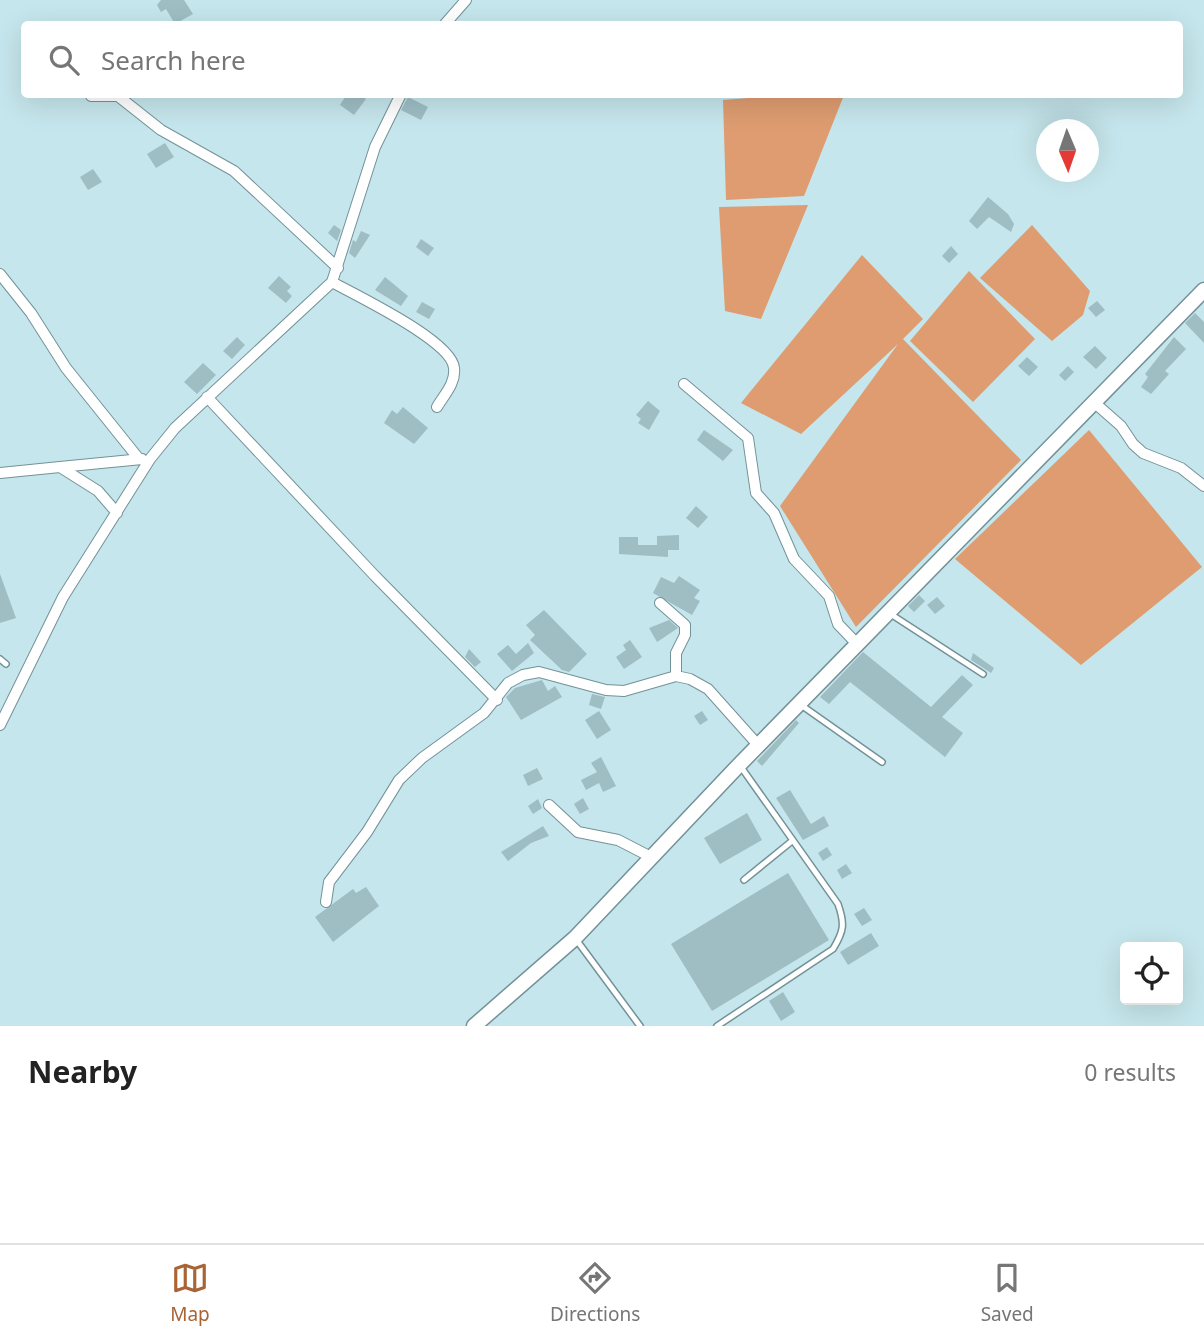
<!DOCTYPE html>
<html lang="en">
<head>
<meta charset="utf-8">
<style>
	body { margin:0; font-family:"Noto Sans",sans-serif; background:#f2f2f2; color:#222 }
	.controls { position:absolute; right:21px; bottom:21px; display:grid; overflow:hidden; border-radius:7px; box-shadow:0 7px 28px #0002 }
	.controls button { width:63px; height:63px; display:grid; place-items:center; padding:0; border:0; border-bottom:2px solid #e0e0e0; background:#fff; color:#222; font:35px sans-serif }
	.compass { position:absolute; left:1036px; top:119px; width:63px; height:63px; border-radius:50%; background:#fff; box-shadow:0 7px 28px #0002; rotate:178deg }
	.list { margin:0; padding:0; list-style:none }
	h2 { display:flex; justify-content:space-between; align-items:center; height:91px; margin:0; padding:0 28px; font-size:30px }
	h2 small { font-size:23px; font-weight:400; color:#767676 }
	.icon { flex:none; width:38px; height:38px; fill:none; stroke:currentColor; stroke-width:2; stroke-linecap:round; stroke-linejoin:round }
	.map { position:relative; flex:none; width:1204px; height:1026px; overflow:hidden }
	.search { position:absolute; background:#fff; box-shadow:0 7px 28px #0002; left:21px; right:21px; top:21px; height:77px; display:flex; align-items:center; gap:18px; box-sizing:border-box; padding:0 24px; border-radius:7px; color:#767676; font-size:26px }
	.sheet { height:217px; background:#fff }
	nav { display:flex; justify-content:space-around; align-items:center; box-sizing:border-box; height:98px; border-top:2px solid #e0e0e0; background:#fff; font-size:19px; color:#767676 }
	nav a { display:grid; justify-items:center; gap:4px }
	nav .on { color:#a86434 }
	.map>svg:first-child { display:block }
	.green { fill:#de9c70 }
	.building { fill:#9ebec4 }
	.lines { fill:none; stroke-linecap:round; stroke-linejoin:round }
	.lane-casing { stroke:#739297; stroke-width:8 }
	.street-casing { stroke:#739297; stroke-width:12 }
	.secondary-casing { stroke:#739297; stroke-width:17 }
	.lane { stroke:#fff; stroke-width:5 }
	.street { stroke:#fff; stroke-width:10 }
	.secondary { stroke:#fff; stroke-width:14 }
</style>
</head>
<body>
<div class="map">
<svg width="1204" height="1026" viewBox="0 0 1204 1026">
	<rect width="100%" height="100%" fill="#c5e6ec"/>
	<path class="green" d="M785,95h59l-40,101 -78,4 -3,-100z
		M808,205l-47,114 -36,-8 -6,-104z
		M1032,225l58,66 -7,24 -31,26 -72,-63z
		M862,255l61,64 -20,20 118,121 -165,167 -76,-121 118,-162 -97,90 -60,-31z
		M969,271l66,68 -62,63 -63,-61z
		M1089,430l113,137 -121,98 -126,-106z"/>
	<path class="building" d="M161,0h23l9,14 -18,10 -9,-15 -5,3 -4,-7z
		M347,94h13l6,5 -12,16 -14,-10z
		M408,97l20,10 -7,13 -20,-10z
		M165,143l9,14 -18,11 -9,-14z
		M93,169l9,13 -14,8 -8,-13z
		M988,197l20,17 6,10 -3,8 -22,-15 -12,12 -8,-8z
		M334,225l7,5 -4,11 -9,-8z
		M361,231l9,4 -15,23 -6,-5 4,-13 3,2z
		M421,239l13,9 -6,8 -12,-9z
		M951,246l7,8 -9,9 -7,-7z
		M279,276l12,11 -4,4 5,5 -6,7 -18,-15z
		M385,277l23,19 -7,10 -26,-16z
		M1097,301l8,9 -9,7 -8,-9z
		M422,302l13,7 -6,10 -13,-7z
		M1195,313l9,9v21l-19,-20z
		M237,337l8,8 -13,14 -9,-8z
		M1174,337l12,12 -21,22 4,3 -18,20 -10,-7 7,-10 -3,-3z
		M1095,346l12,12 -11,11 -13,-12z
		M1027,357l11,10 -9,9 -11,-10z
		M203,363l13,12 -19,19 -13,-12z
		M1068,366l6,6 -9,9 -6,-6z
		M648,401l12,10 -11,19 -11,-7 3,-4 -5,-4z
		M403,407l25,21 -14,16 -30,-21 8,-13 5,4z
		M704,430l29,20 -10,11 -26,-21z
		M696,506l12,11 -10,11 -12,-10z
		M679,535v15h-11v7l-49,-3v-17h19v8h19v-9z
		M0,574l16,44 -16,5z
		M679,576l21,14 -6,8 6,3 -8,14 -39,-22 8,-16 13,6z
		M919,595l6,6 -11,11 -6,-6z
		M937,597l8,9 -10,8 -8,-9z
		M544,610l43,44 -18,18 -7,-2 -32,-30 5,-5 -9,-10z
		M669,620l9,8 -21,14 -8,-14z
		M630,640l12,17 -18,12 -8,-12 10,-7 -3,-5z
		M528,643l6,10 -22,18 -15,-17 11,-9 8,9z
		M469,649l12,13 -6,5 -10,-10z
		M863,652l68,55 31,-32 11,10 -31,32 21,16 -18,24 -95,-75 -21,22 -9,-7z
		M973,653l21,15 -3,5 -20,-13z
		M542,680l6,11 7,-5 7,11 -41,23 -15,-23 9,-9z
		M592,694l13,3 -4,12 -12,-4z
		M599,711l12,19 -14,9 -12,-19z
		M702,711l6,9 -8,5 -6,-9z
		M796,720l3,3 -37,43 -5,-5z
		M601,757l15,29 -13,6 -4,-9 -13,7 -5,-10 16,-8 -6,-9z
		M537,768l6,11 -15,7 -5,-11z
		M790,790l21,34 13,-8 5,10 -26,14 -27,-42z
		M583,798l6,11 -9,5 -6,-10z
		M538,799l4,9 -9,6 -5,-8z
		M747,813l15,27 -42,24 -16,-26z
		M543,826l6,10 -18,7 -23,18 -7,-9z
		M827,847l5,8 -9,6 -5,-8z
		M846,864l6,9 -10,6 -5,-9z
		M788,873l41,67 -117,71 -41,-67z
		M366,887l13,19 -46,36 -18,-25 38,-28 3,4z
		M864,908l8,12 -10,6 -8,-12z
		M871,933l8,13 -31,19 -8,-13z
		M783,992l12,20 -14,9 -12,-20z"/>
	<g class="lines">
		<defs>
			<path id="lane" d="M889,613l94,61
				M0,659l6,5
				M801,705l81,57
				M744,880l48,-39
				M575,938l65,88
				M717,1026l116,-77c11,-18 12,-25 5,-45l-97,-137"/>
			<path id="street" d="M445,24l21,-24
				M91,96h27l43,34 73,41 104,97
				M0,274l31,39 35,55 73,91
				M332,282c25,14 120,59 122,86 2,15 -10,27 -17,39
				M684,384l64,54 8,55 18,20 20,46 35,37 9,28 20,21
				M207,397l168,179 122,124
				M1096,404l25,22 12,18 10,9 38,15 23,18
				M60,467l82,-8
				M0,473l60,-6 38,24 19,22
				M660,603l25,22v10l-9,18v23
				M0,725l63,-128 87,-138 25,-31 157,-146 43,-135 26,-53
				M549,805l29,27 40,8 33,17
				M326,902l3,-20 38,-50 32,-52 23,-22 62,-45 24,-30 15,-8 16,-3 67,18 18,1 52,-15 14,3 18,10 50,56"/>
			<path id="secondary" d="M474,1026l101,-88 164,-173 465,-475"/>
		</defs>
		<use href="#lane" class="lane-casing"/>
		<use href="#street" class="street-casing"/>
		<use href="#secondary" class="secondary-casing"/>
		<use href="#lane" class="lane"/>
		<use href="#street" class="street"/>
		<use href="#secondary" class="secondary"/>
	</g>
</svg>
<div class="controls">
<button><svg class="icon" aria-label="locate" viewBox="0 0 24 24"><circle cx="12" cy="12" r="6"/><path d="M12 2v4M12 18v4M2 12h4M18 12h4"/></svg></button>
</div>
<svg class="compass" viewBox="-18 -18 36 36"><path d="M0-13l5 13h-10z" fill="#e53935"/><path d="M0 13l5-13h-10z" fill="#767676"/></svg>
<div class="search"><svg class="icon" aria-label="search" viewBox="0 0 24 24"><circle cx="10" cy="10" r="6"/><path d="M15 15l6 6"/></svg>Search here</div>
</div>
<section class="sheet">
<h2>Nearby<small>0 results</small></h2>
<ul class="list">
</ul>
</section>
<nav>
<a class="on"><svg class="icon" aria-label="map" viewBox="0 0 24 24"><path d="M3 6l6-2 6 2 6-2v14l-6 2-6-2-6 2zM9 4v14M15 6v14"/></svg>Map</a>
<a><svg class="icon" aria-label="directions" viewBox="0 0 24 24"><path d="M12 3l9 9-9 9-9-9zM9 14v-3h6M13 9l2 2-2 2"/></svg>Directions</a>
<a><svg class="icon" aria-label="saved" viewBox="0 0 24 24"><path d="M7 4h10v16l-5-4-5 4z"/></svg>Saved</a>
</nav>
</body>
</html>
